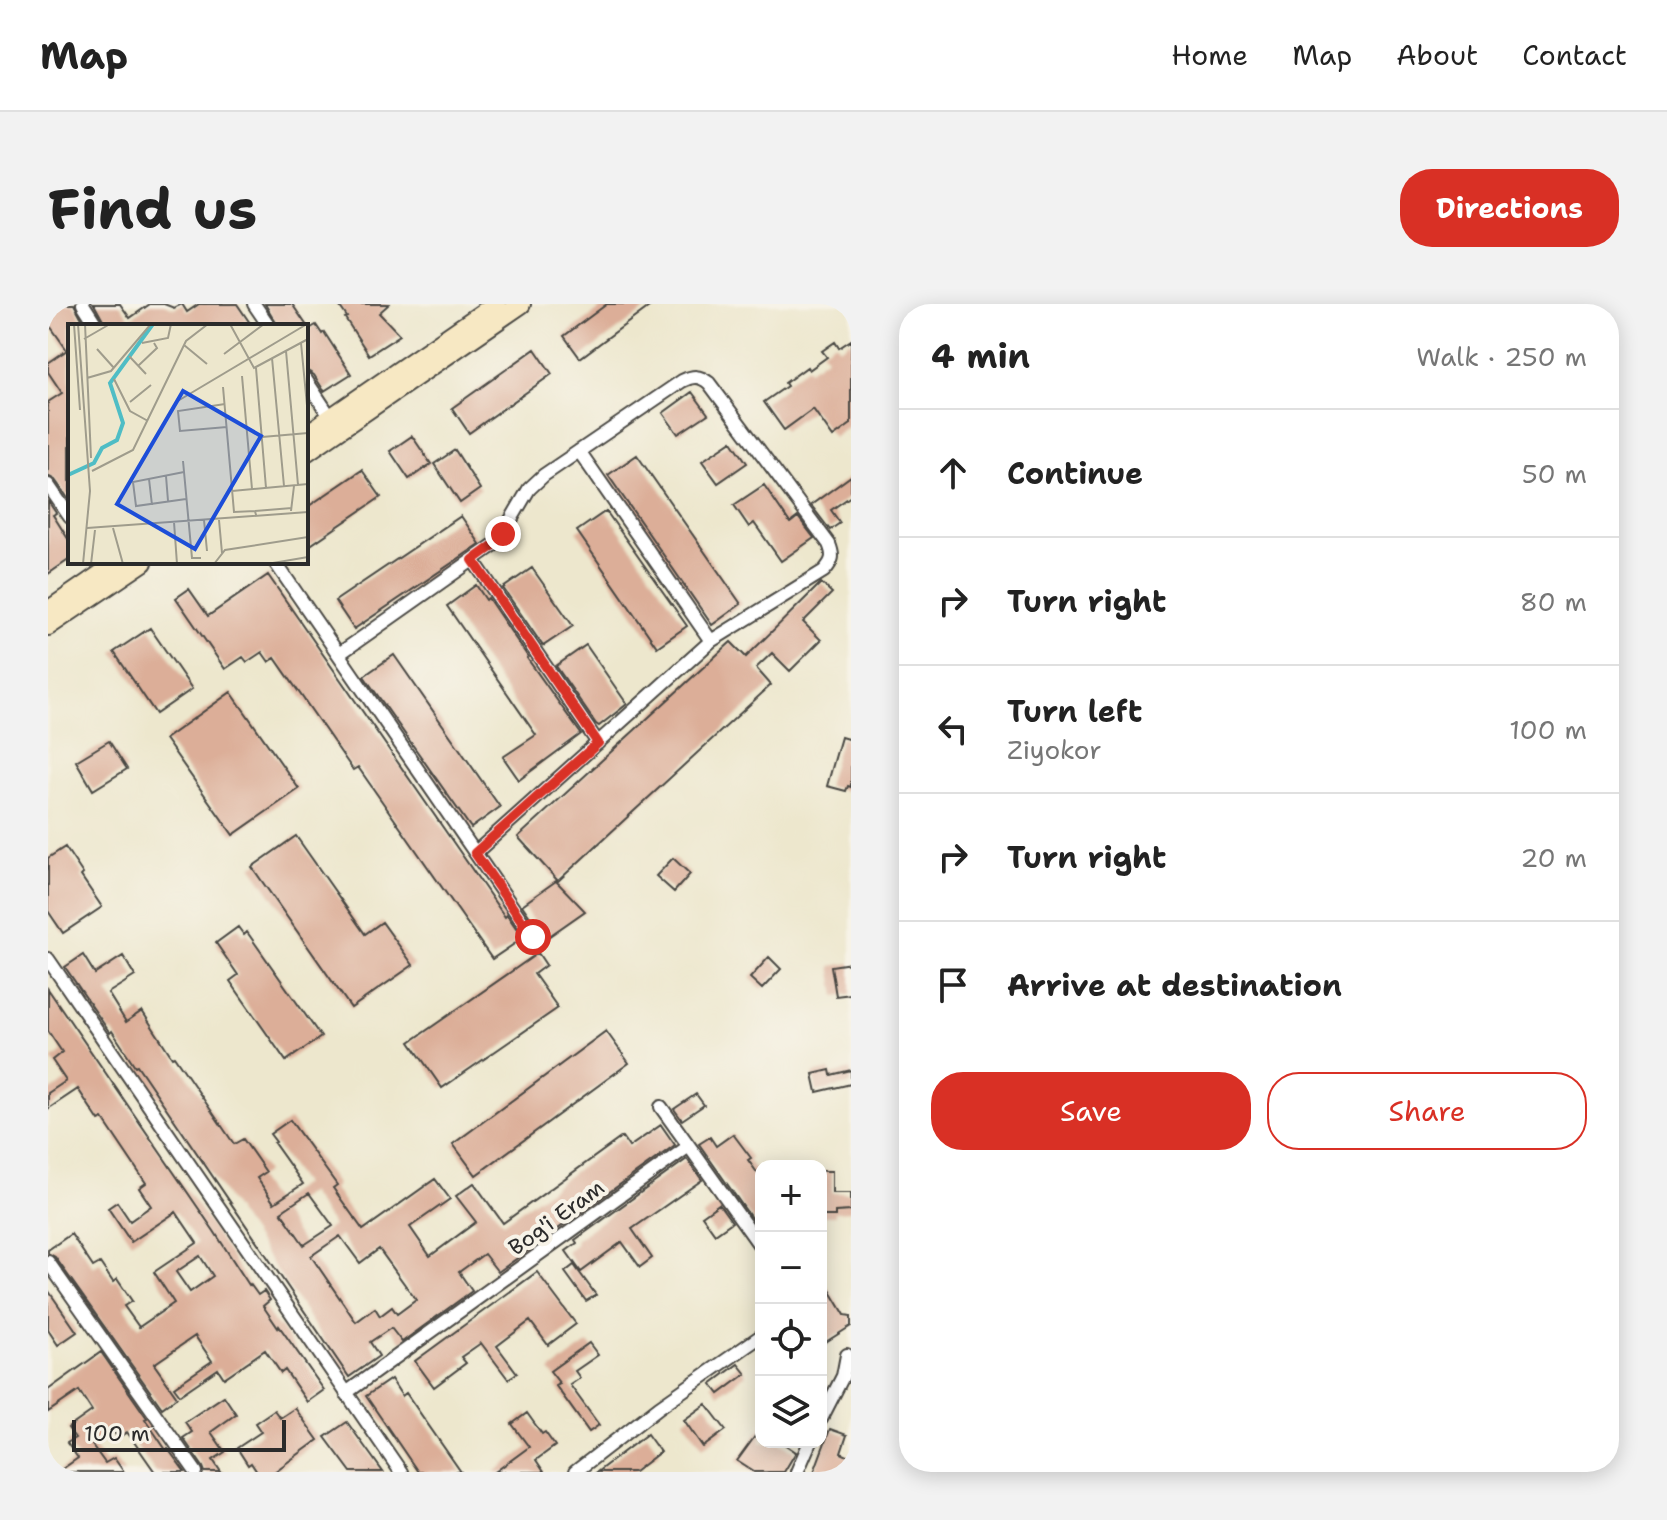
<!DOCTYPE html>
<html lang="en">
<head>
<meta charset="utf-8">
<style>
	body { margin:0; font-family:"Shantell Sans",sans-serif; background:#f2f2f2; color:#222 }
	.controls { position:absolute; right:24px; bottom:24px; display:grid; overflow:hidden; border-radius:16px; box-shadow:0 4px 20px #0003 }
	.controls button { width:72px; height:72px; display:grid; place-items:center; padding:0; border:0; border-bottom:2px solid #e0e0e0; background:#fff; color:#222; font:40px sans-serif }
	.scale { position:absolute; left:24px; bottom:20px; width:214px; box-sizing:border-box; padding-left:8px; border:4px solid #2b2b2b; border-top:0; font-size:22px; line-height:28px; white-space:nowrap; color:#2b2b2b; -webkit-text-stroke:6px #f7f3e8; paint-order:stroke }
	.stop { position:absolute; width:24px; height:24px; margin:-18px; border:6px solid #d93025; border-radius:50%; background:#fff }
	.stop.end { background:#d93025; border-color:#fff; box-shadow:0 2px 8px #0008 }
	.list { margin:0; padding:0; list-style:none }
	h2 { display:flex; justify-content:space-between; align-items:center; height:104px; margin:0; padding:0 32px; font-size:34px }
	h2 small { font-size:26px; font-weight:400; color:#767676 }
	.list li { display:grid; grid-template-columns:52px 1fr auto; gap:24px; align-items:center; box-sizing:border-box; height:128px; padding:0 32px; border-top:2px solid #e0e0e0 }
	.list b { display:block; font-size:30px; white-space:nowrap }
	.list p { margin:0; font-size:26px; white-space:nowrap; color:#767676 }
	.list em { font-size:26px; font-style:normal; color:#767676 }
	.actions { display:flex; gap:16px; padding:24px 32px }
	.actions a { flex:1; padding:18px 0; border:2px solid #d93025; border-radius:32px; text-align:center; font-size:28px; color:#d93025 }
	.actions .main { background:#d93025; color:#fff }
	.icon { flex:none; width:44px; height:44px; fill:none; stroke:currentColor; stroke-width:2; stroke-linecap:round; stroke-linejoin:round }
	.map { position:relative; flex:none; width:803px; height:1168px; overflow:hidden; border-radius:32px }
	header { display:flex; align-items:center; gap:48px; box-sizing:border-box; height:112px; padding:0 40px; background:#fff; border-bottom:2px solid #e0e0e0 }
	header strong { font-size:38px }
	nav { display:flex; gap:44px; margin-inline-start:auto; font-size:28px }
	.intro { display:flex; align-items:center; justify-content:space-between; box-sizing:border-box; height:192px; padding:0 48px }
	h1 { margin:0; font-size:56px }
	.button { padding:20px 36px; border-radius:32px; background:#d93025; color:#fff; font-size:28px; font-weight:700 }
	main { display:flex; gap:48px; padding:0 48px }
	aside { flex:1; background:#fff; border-radius:32px; box-shadow:0 4px 20px #0003 }
	.map>svg:first-child { display:block }
	.building { fill:#dcae98; fill-rule:evenodd }
	.lines { fill:none; stroke-linecap:round; stroke-linejoin:round }
	.street-casing { stroke:#484743; stroke-width:16 }
	.secondary-casing { stroke:#484743; stroke-width:22 }
	.street { stroke:#fff; stroke-width:12 }
	.secondary { stroke:#f7e8c3; stroke-width:18 }
	.route { stroke:#d93025; stroke-width:10 }
	.labels { text-anchor:middle; stroke-width:8; stroke-linejoin:round; paint-order:stroke }
	.street-label { font-size:22px; fill:#2b2b2b; stroke:#f7f3e8 }
	.inset-river { fill:none; stroke:#4fbdc5; stroke-width:4 }
	.inset-road { fill:none; stroke:#9f9c8c; stroke-width:2 }
	.view { fill:#1d4ed8; fill-opacity:0.15; stroke:#1d4ed8; stroke-width:4 }
	.inset-edge { fill:none; stroke:#2b2b2b; stroke-width:4 }
</style>
</head>
<body>
<header>
<strong>Map</strong>
<nav><a>Home</a><a>Map</a><a>About</a><a>Contact</a></nav>
</header>
<div class="intro"><h1>Find us</h1><a class="button">Directions</a></div>
<main>
<div class="map">
<svg width="803" height="1168" viewBox="0 0 803 1168">
	<rect width="100%" height="100%" fill="#f7f3e8"/>
	<filter id="ink" filterUnits="userSpaceOnUse"><feTurbulence type="fractalNoise" baseFrequency=".0125" numOctaves="2"/><feDisplacementMap in="SourceGraphic" scale="16" xChannelSelector="R" yChannelSelector="G"/><feConvolveMatrix kernelMatrix="1 2 1 2 8 2 1 2 1" color-interpolation-filters="sRGB"/></filter>
	<filter id="wash" filterUnits="userSpaceOnUse"><feTurbulence type="fractalNoise" baseFrequency=".006" numOctaves="4" result="noise"/><feDisplacementMap in="SourceGraphic" scale="32" xChannelSelector="R" yChannelSelector="G"/><feGaussianBlur stdDeviation="1.8" result="paint"/><feColorMatrix in="noise" values="0 0 0 0 0 0 0 0 0 0 0 0 0 0 0 0 0 1.4 0 .05"/><feComposite in="paint" operator="in"/></filter>
	<g filter="url(#wash)">
		<rect width="100%" height="100%" fill="#ede7cd"/>
		<g id="blocks">
			<path class="building" d="M0,0h26l12,22h-16v175l-15,-21 -7,-4v-74l14,-9 -14,-21v-9l19,-13 -19,-27z
				M46,0h26l10,14 20,-14h14l10,4 8,-4 5,8 12,-8h38l15,22h-146z
				M217,0h27l15,22h-29z
				M290,0h51l-10,9 21,22 -31,20 -24,-37 2,-1z
				M559,0h46l-73,54 -16,-22z
				M268,21l6,9 2,-2 27,42 -27,17 -10,-16 -8,-5v-39z
				M803,36v84l-18,13 -20,-28 -29,21 -20,-28 23,-16 -2,-3 22,-16 2,3 18,-13 -5,-6 13,-9 4,6z
				M487,45l17,25 -83,59 -17,-25z
				M644,88l16,22 -30,20 -15,-21z
				M364,132l19,28 -22,15 -19,-28z
				M684,137l15,22 -29,20 -16,-22z
				M407,146l25,39 -20,14 -26,-39z
				M589,151l104,149 -29,21 -104,-150z
				M314,166l19,27 -75,51v-40z
				M803,172v20l-20,14 9,13 -10,7 -19,-25z
				M716,181l26,38 8,-6 16,21 -33,23 -27,-38 -5,4 -15,-22z
				M0,197l8,12 -3,2 17,27v17l-22,15z
				M558,207l81,115 -30,21 -80,-116z
				M413,212l19,28 -126,85 -19,-28z
				M484,264l41,58 -30,20 -40,-58z
				M220,271l237,342 2,-2 16,23 -31,21 -134,-192 -5,3 -78,-112 -6,4 -7,-10 -15,10 -4,-5 -18,12 -49,-71 13,-9 19,27z
				M773,279l11,10 -29,29 18,18 -31,31 -18,-18 -16,15 15,17 -213,196 -40,-44 213,-195 15,15z
				M428,281l10,15 2,-2 40,59 -1,1 54,76 -62,46 -16,-23 33,-22 -89,-129z
				M102,324l42,61 -36,25 -42,-62z
				M538,341l41,59 -28,22 -3,-2 -40,-58z
				M346,351l106,152 -29,21 -107,-152z
				M183,388l68,97 -66,46 -68,-96z
				M793,433l10,3v47l-3,-1 -2,5 -19,-5z
				M61,437l18,28 -34,21 -17,-29z
				M248,532l69,98 17,-12 31,43 -62,43 -99,-141z
				M17,543l18,27 -2,2 21,31 -39,26 -15,-22v-53z
				M625,554l17,16 -16,18 -18,-16z
				M508,577l29,30 -40,28 -23,-34z
				M190,623l6,8 3,-3 74,105 -35,24 -56,-80 8,-6 -22,-32z
				M490,649l8,12 -12,9 24,34 -116,80 -32,-46z
				M35,651l12,19 28,-18 12,20 -27,17 18,29 16,-11 30,46 2,-1 60,88 9,-5 23,33 -9,6 17,25 29,-19 -29,-41 2,-1 -6,-8 20,-14 47,65 -4,3 30,42 72,-51 15,20 -40,28 20,29 46,-34 -20,-26 18,-13 29,40 119,-86 7,10 32,-22 14,20 -177,127 -14,-18 -25,18 13,19 -70,51 -11,-14 -21,14 9,14 -30,21 -212,-312 -2,1 -23,-35 -2,2 -45,-66zM261,889l24,33 -29,19 -23,-33zM292,932l20,27 19,-14 37,51 -19,14 -5,-7 -12,9 -5,-8 -19,14 -45,-66z
				M721,653l12,12 -19,20 -12,-11z
				M803,659v31l-15,2 -5,-30z
				M0,685l166,242 35,54 1,-1 8,11 6,-4 6,9 -7,6 15,22 1,-2 45,64 -17,12 -22,-32 -4,3 -16,-23 -41,28 -6,-9 -38,26 -6,-8 38,-26 -17,-25 -41,28 23,33 -15,11 -107,-151 -7,-4v-3l23,-16 22,33 7,-4 13,19 4,-3 15,22 -8,5 15,21 35,-24 -20,-31 43,-29 -21,-31 -45,30 -23,-34 9,-6 13,19 21,-15 -12,-18 7,-5 -43,-64 -4,2 -21,-32 -30,20v-16l18,-12 -14,-21 10,-8 -14,-21zM152,952l13,20 -23,16 -14,-20z
				M558,727l23,32 -153,112 -23,-31z
				M782,766l1,5 20,-5v14l-34,8 -4,-18z
				M648,790l8,11 -22,15 -8,-11z
				M685,830l18,24 -3,2 13,18v54l-62,-88 11,-7 6,9z
				M639,855l15,21 -70,49 20,29 -12,9 -18,-25 -41,30 -15,-21 11,-8 -2,-3z
				M773,867h11v22h19v18l-16,1v4h-14z
				M671,900l13,18 -17,12 -13,-18z
				M526,961l22,30 -10,6 -21,-29z
				M489,968l39,52 -28,21 -18,-24 -33,25 20,27 -9,6 -27,-36 -20,14 5,6 -32,24 -19,-26z
				M773,971l24,40 6,1v10l-30,19z
				M0,986l29,42 -19,13 -10,-15z
				M541,1039l9,12 -23,16 5,7 -10,7 29,40 -10,7 -33,-46 4,-2 -10,-13z
				M53,1048l46,66 -2,1 21,31 2,-1 17,23h-30l-28,-40 -9,6 -5,-7 -21,14 13,18 9,-5 10,14h-66l20,-14 -11,-15 8,-5 -7,-10 24,-17 -13,-20 -31,21v-22z
				M690,1060l8,10 -27,20 -8,-10z
				M343,1075l11,17 4,-3 55,79h-43l-52,-76z
				M176,1092l12,18 -25,18 14,20 -12,8 8,12h-16l-2,-5 -20,-29 9,-6 -7,-10z
				M658,1100l20,26 -23,17 -19,-27z
				M247,1104l23,32 -44,32h-17l-6,-9 -3,2 -11,-17 24,-16 -6,-9 19,-13 6,8z
				M479,1109l15,21 3,-2 10,14 -19,14 8,12h-49l34,-25 -17,-23z
				M299,1118l26,36 10,14h-32l-26,-35z
				M713,1124v14h20l15,10 -12,20h-30l-17,-11z
				M782,1125l17,6 -6,18 9,4 -6,15h-30z
				M599,1130l13,18 -26,20h-37z"/>
		</g>
	</g>
	<g filter="url(#ink)">
		<use href="#blocks" fill-opacity="0" stroke="#484743" stroke-width="2"/>
		<g class="lines">
			<defs>
				<path id="street" d="M35,0l14,22
					M206,0l15,22
					M258,76l25,38
					M531,147l132,190
					M0,181l22,32
					M425,256l125,183
					M227,258l258,375
					M291,350l159,-112 31,-53 15,-14 138,-94c11,-5 17,-6 27,2l120,161c5,12 4,17 -5,27l-113,70 -236,212
					M0,655l353,513
					M613,803l28,39
					M0,958l148,210
					M298,1089l343,-247 72,101
					M773,1115l22,-43 4,-21
					M527,1168l84,-65 102,-71
					M749,1168l13,-30"/>
				<path id="secondary" d="M258,131l190,-131
					M258,148l215,-148
					M0,307l71,-49
					M0,322l95,-64"/>
			</defs>
			<use href="#street" class="street-casing"/>
			<use href="#secondary" class="secondary-casing"/>
			<use href="#street" class="street"/>
			<use href="#secondary" class="secondary"/>
		</g>
	</g>
	<g class="lines" filter="url(#ink)">
		<path class="route" d="M455,230l-5,8 -25,18 125,183 -123,110 58,84"/>
	</g>
	<g class="labels">
		<g class="street-label">
			<text transform="translate(508 913) rotate(-36)" y="8">Bog'i Eram</text>
		</g>
	</g>
	<g transform="translate(20 20)">
		<rect width="240" height="240" fill="#ede7cd"/>
		<path class="inset-river" d="M0,151l26,-12 8,-15 15,-8 6,-17 -13,-40 43,-59"/>
		<path class="inset-road" d="M6,0l6,86M10,0l12,167 -7,73M17,0l6,134M162,0l24,44 54,-29M16,15l26,-15M74,19l26,-5 3,-14M233,19l7,73M116,21l23,19M29,25l17,19M218,27l12,134M156,30l40,-30M61,32l17,18M204,34l12,128M70,42l19,-18 -3,-5M188,44l10,120M174,52l10,113M19,54l24,-7 40,-47M46,55l16,32 18,10M155,63l11,125 21,-1 1,4M62,78l21,-17M108,78l131,-78M157,80l-47,7 2,20 47,-4M194,113l46,-4M115,137l9,97h9M24,147l41,-21 53,-109 22,-17M116,148l-51,10 3,24 50,-7M98,152l2,25M81,155l3,26M164,167l76,-7M187,187l37,-3M223,187l3,-25M136,196l3,31M151,196l3,33M106,198l3,42M19,204l221,-16M45,204l10,36M23,240l4,-34M146,240l11,-14 83,-13M199,240l41,-7"/>
		<path class="view" d="M115,67l78,45 -66,113 -78,-45z"/>
		<rect width="240" height="240" class="inset-edge"/>
	</g>
</svg>
<div class="controls">
<button>+</button>
<button>−</button>
<button><svg class="icon" aria-label="locate" viewBox="0 0 24 24"><circle cx="12" cy="12" r="6"/><path d="M12 2v4M12 18v4M2 12h4M18 12h4"/></svg></button>
<button><svg class="icon" aria-label="layers" viewBox="0 0 24 24"><path d="M12 4l9 5-9 5-9-5zM3 14l9 5 9-5"/></svg></button>
</div>
<div class="scale">100 m</div>
<div class="stop" style="left:485px;top:633px"></div>
<div class="stop end" style="left:455px;top:230px"></div>
</div>
<aside>
<h2>4 min<small>Walk · 250 m</small></h2>
<ul class="list">
<li><svg class="icon" aria-label="ahead" viewBox="0 0 24 24"><path d="M12 20V5M6 11l6-6 6 6"/></svg><div><b>Continue</b></div><em>50 m</em></li>
<li><svg class="icon" aria-label="right" viewBox="0 0 24 24"><path d="M7 20v-9h11M14 6l5 5-5 5"/></svg><div><b>Turn right</b></div><em>80 m</em></li>
<li><svg class="icon" aria-label="left" viewBox="0 0 24 24"><path d="M17 20v-9H6M10 6l-5 5 5 5"/></svg><div><b>Turn left</b><p>Ziyokor</p></div><em>100 m</em></li>
<li><svg class="icon" aria-label="right" viewBox="0 0 24 24"><path d="M7 20v-9h11M14 6l5 5-5 5"/></svg><div><b>Turn right</b></div><em>20 m</em></li>
<li><svg class="icon" aria-label="arrive" viewBox="0 0 24 24"><path d="M6 21V4h12l-3 4 3 4H6"/></svg><div><b>Arrive at destination</b></div></li>
</ul>
<div class="actions"><a class="main">Save</a><a>Share</a></div>
</aside>
</main>
</body>
</html>
